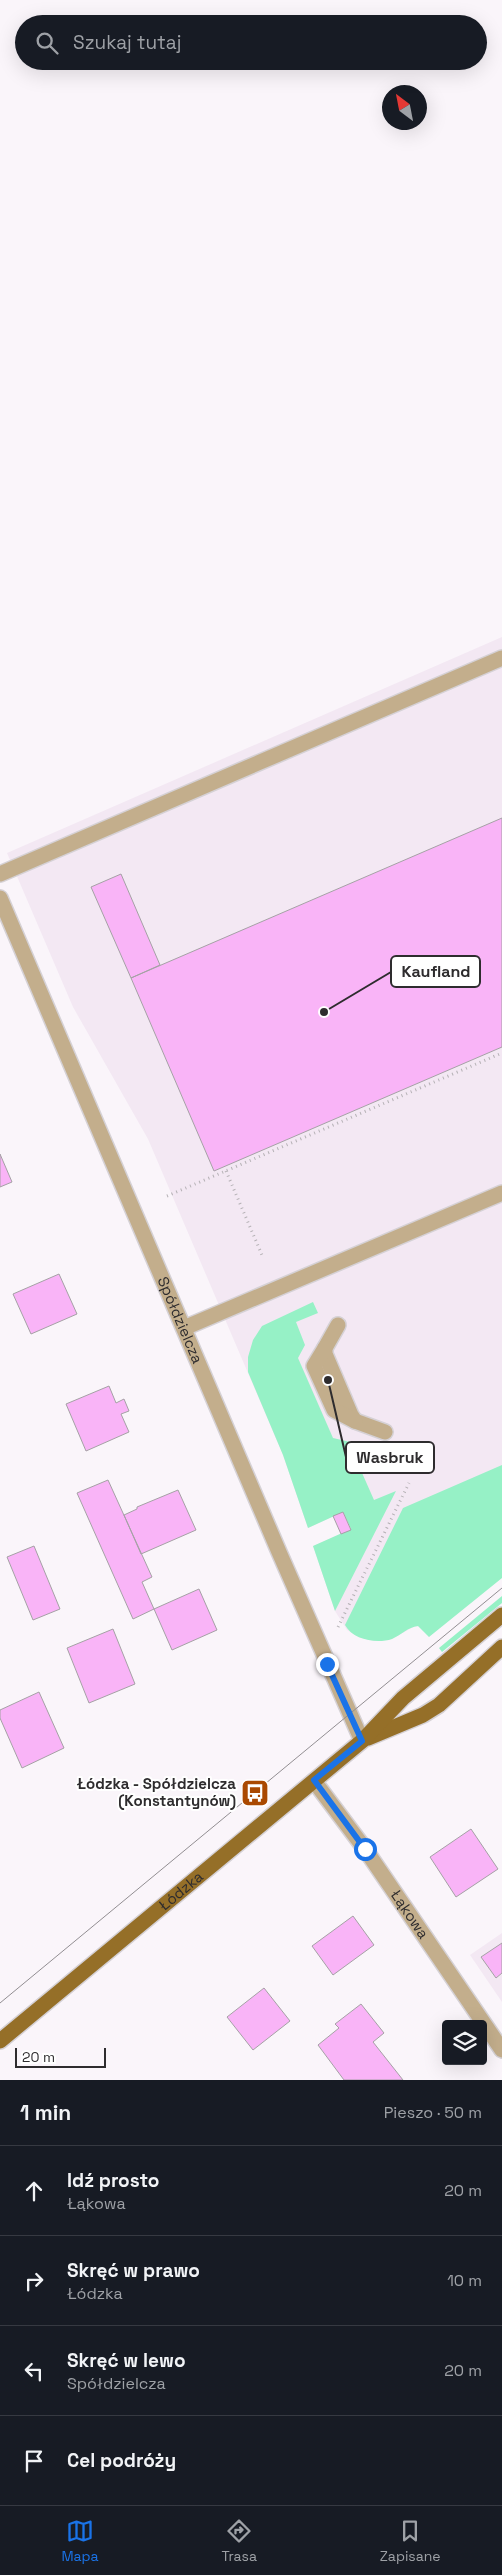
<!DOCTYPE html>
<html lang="pl">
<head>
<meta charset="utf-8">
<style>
	body { margin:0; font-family:"Space Grotesk",sans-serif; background:#242831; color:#f1f3f6 }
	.controls { position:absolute; right:15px; bottom:15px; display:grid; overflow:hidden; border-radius:5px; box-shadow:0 5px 20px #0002 }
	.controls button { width:45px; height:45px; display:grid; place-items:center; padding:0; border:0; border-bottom:1px solid #363941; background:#171b24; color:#f1f3f6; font:25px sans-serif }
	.compass { position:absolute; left:382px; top:85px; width:45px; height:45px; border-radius:50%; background:#171b24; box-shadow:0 5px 20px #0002; rotate:328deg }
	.scale { position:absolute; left:15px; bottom:12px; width:91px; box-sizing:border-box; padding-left:5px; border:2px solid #2e2c2e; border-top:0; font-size:14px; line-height:18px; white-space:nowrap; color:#2e2c2e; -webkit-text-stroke:4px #fff; paint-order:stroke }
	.stop { position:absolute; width:15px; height:15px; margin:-11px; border:4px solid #1a73e8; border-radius:50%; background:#fff }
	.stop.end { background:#1a73e8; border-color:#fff; box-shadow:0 1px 5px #0008 }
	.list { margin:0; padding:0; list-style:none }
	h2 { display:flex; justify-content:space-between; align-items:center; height:65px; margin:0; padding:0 20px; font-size:21px }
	h2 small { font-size:16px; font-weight:400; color:#9ea1a6 }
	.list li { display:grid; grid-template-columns:32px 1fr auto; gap:15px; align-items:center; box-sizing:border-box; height:90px; padding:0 20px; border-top:1px solid #363941 }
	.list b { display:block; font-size:19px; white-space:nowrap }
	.list p { margin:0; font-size:16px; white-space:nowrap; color:#9ea1a6 }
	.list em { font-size:16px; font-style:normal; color:#9ea1a6 }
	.icon { flex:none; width:28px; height:28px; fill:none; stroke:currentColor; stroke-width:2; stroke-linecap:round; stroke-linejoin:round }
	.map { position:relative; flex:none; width:502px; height:2080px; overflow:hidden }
	.search { position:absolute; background:#171b24; box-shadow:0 5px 20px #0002; left:15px; right:15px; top:15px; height:55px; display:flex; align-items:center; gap:12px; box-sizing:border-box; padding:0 18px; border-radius:28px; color:#9ea1a6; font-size:19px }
	.sheet { height:425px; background:#171b24 }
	nav { display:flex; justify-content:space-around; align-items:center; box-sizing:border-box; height:70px; border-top:1px solid #363941; background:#171b24; font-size:14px; color:#9ea1a6 }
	nav a { display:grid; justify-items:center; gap:2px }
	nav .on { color:#1a73e8 }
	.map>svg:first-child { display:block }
	.built { fill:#f3e8f3 }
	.green { fill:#96f1c6 }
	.building { fill:#f9b4f7; stroke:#a5a1a5 }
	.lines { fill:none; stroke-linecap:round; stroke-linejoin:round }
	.minor-casing { stroke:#d5d1d5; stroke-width:18 }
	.major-casing { stroke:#d5d1d5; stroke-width:18 }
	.path { stroke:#b5b1b5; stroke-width:3; stroke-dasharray:1 4; stroke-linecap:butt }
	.minor { stroke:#c3ae8c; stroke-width:15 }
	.major { stroke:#956f28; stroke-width:15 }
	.tram { stroke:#928e92; stroke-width:1 }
	.route { stroke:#1a73e8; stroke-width:6 }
	.labels { text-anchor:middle; stroke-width:4; stroke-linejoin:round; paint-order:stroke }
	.street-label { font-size:15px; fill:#2e2c2e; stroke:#fff }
	.poi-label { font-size:15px; font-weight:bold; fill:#2e2c2e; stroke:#fff; text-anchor:end }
	.leader { fill:none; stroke:#2e2c2e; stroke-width:2 }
	.callout-dot { fill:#2e2c2e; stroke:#fff; stroke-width:2 }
	.callout { fill:#fff; stroke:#2e2c2e; stroke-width:2 }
	.callout-label { font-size:16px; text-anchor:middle; font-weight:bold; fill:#2e2c2e }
</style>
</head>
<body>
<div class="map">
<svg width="502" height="2080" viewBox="0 0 502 2080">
	<rect width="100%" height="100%" fill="#faf5fa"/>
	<path class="built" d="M502,637v920l-81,70 -6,-1 -23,13 -17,2 -14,-3 -14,-8 -12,-19 -22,-65 38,-16 -8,-18 -35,16 -25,-73 -135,-316 -75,-132 -66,-154z
		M502,1933v69l-32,-47z"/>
	<path class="green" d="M313,1302l5,11 -22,9 9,23 -7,13 35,80 43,10 -21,9 19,43 22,-9 -61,120 -22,-65 38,-17 -8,-17 -35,16 -25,-73 -35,-83v-15l5,-17 9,-14z
		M502,1465v113l-73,59 -11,-11c-10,1 -17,9 -26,13 -15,5 -39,1 -47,-14l58,-117z
		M502,1596v7l-60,49 -3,-4z"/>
	<path class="building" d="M502,818v229l-288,124 -83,-193z
		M121,874l39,91 -29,13 -40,-91z
		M0,1154l12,28 -12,5z
		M59,1274l18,40 -46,20 -18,-40z
		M109,1386l7,17 8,-4 5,12 -8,3 8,18 -43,19 -20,-47z
		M108,1480l44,97 -10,5 12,27 -21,10 -56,-126z
		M178,1490l18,40 -55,24 -17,-39 13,-6v-2z
		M343,1512l8,18 -10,4 -8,-18z
		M34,1546l26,63 -27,11 -26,-63z
		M199,1589l18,41 -45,20 -18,-41z
		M113,1629l22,55 -46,19 -22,-55z
		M39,1692l25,56 -42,20 -22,-50v-8z
		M471,1829l27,40 -42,28 -26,-40z
		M353,1916l21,29 -41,30 -21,-29z
		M502,1943v30l-6,5 -15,-21z
		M264,1988l26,33 -37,29 -26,-33z
		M361,2004l23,29 -11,9 30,38h-59l-26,-35 21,-17 -4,-4z"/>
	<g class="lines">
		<defs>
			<g id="minor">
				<path d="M0,874l502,-216"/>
				<path id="s1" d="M0,898l279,654 83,189"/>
				<path d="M338,1325l-13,23v6l26,61 4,6 30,11"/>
				<path d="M184,1328l318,-135"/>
				<path d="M325,1348l-11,18 20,44 21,11"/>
				<path id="s2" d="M314,1781l51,68 137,201"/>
			</g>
			<g id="major">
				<path d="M368,1738l55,-23 16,-10 63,-58"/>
				<path id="s3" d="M0,2041l362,-300 41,-43 99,-83"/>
			</g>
		</defs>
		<use href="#minor" class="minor-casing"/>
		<use href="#major" class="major-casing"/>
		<path class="path" d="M226,1171l36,84
			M167,1196l335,-143
			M338,1627l71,-144"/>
		<use href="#minor" class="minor"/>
		<use href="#major" class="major"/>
		<path class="tram" d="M0,2003l502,-415"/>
	</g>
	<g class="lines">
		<path class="route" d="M327,1664l35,77 -48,39 51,69"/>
	</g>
	<defs>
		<symbol id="bus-square" viewBox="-11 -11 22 22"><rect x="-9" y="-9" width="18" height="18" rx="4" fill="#aa4901" stroke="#fff"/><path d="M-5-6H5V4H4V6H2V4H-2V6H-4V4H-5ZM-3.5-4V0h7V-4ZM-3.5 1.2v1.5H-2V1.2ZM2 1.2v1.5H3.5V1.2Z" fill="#fff"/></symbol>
	</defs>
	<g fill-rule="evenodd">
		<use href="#bus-square" x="239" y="1777" width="32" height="32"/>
	</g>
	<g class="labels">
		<g class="street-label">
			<text dy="5" stroke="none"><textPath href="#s1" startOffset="459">Spółdzielcza</textPath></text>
			<text dy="5" stroke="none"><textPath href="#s3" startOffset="235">Łódzka</textPath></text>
			<text dy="5" stroke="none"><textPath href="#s2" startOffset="164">Łąkowa</textPath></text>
		</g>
		<g class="poi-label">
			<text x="236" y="1789">Łódzka - Spółdzielcza<tspan x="236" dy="17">(Konstantynów)</tspan></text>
		</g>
	</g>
	<path class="leader" d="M324 1012L391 972M328 1380L346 1457"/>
	<g class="callout-dot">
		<circle cx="324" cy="1012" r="5"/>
		<circle cx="328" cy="1380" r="5"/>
	</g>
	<g class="callout">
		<rect x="391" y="956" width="89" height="31" rx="5"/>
		<rect x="346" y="1442" width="88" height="31" rx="5"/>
	</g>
	<g class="callout-label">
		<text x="436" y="977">Kaufland</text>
		<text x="390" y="1463">Wasbruk</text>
	</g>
</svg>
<div class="controls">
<button><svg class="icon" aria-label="layers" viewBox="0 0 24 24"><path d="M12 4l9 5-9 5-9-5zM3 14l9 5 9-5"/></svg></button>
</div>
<svg class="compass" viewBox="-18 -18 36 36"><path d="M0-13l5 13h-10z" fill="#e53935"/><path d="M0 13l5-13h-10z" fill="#9ea1a6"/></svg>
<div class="scale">20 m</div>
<div class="stop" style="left:365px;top:1849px"></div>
<div class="stop end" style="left:327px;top:1664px"></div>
<div class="search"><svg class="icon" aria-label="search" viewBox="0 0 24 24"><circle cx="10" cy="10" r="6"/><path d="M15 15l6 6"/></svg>Szukaj tutaj</div>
</div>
<section class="sheet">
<h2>1 min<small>Pieszo · 50 m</small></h2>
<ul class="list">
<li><svg class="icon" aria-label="ahead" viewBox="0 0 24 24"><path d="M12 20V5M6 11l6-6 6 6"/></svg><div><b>Idź prosto</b><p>Łąkowa</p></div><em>20 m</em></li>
<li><svg class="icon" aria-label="right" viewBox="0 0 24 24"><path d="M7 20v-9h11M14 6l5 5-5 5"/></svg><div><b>Skręć w prawo</b><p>Łódzka</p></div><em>10 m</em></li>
<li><svg class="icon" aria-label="left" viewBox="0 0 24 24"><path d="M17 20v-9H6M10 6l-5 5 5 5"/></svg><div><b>Skręć w lewo</b><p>Spółdzielcza</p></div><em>20 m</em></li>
<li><svg class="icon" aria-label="arrive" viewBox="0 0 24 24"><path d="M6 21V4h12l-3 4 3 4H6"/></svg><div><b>Cel podróży</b></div></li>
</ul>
</section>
<nav>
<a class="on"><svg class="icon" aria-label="map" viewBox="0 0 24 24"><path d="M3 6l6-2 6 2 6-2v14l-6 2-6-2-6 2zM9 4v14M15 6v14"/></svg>Mapa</a>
<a><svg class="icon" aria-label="directions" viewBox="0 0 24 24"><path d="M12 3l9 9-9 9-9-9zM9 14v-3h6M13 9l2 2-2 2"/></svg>Trasa</a>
<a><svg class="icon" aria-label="saved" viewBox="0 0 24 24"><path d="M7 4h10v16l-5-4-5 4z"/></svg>Zapisane</a>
</nav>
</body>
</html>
